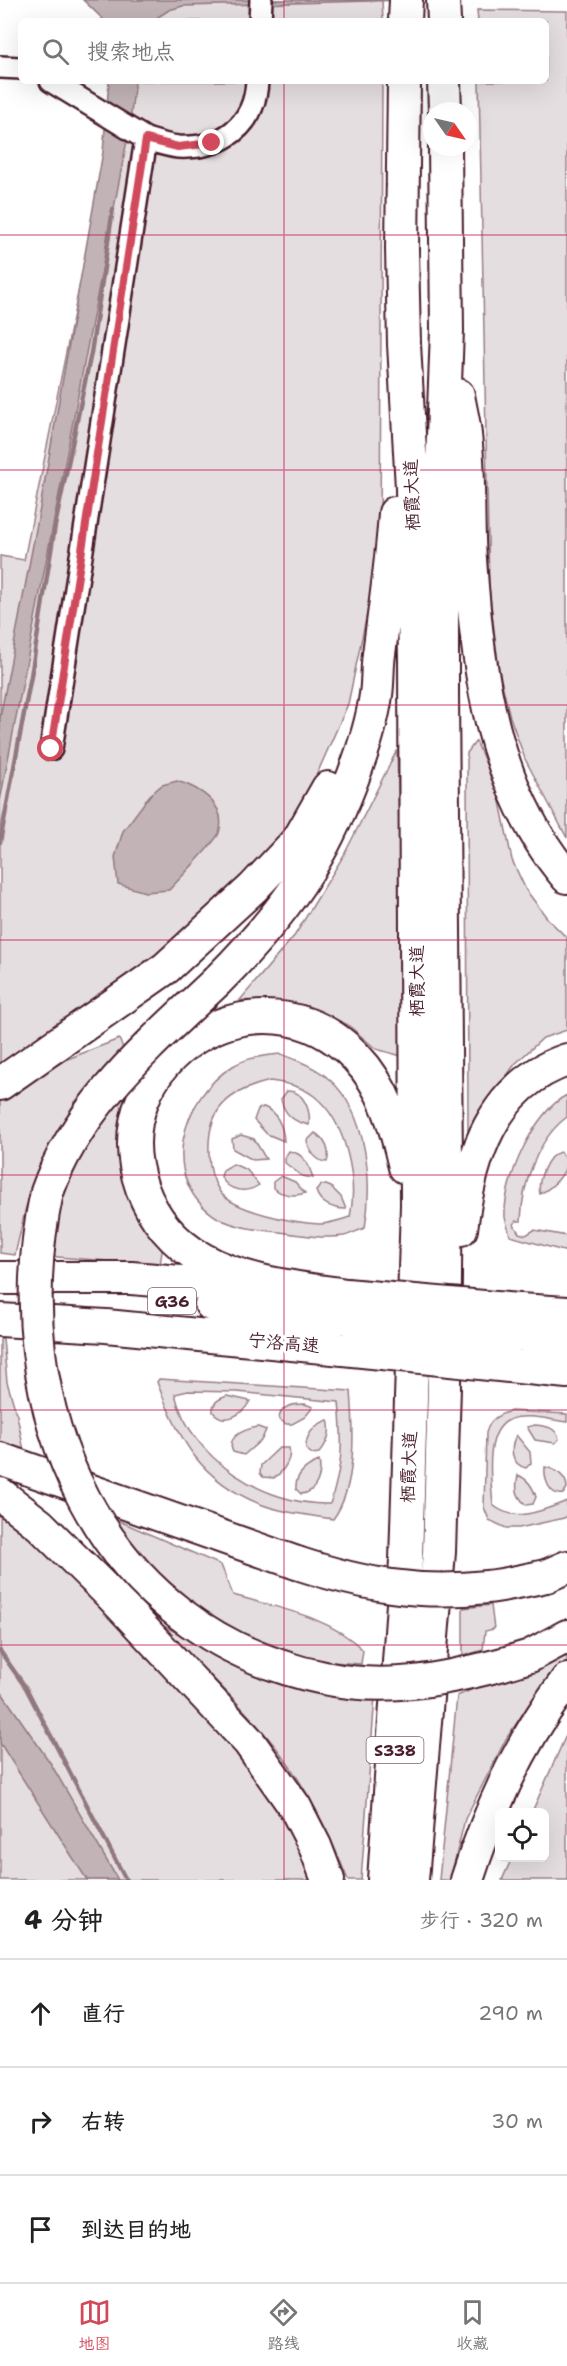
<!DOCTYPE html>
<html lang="zh">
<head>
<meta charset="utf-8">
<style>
	body { margin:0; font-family:"Shantell Sans","LXGW WenKai TC",sans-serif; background:#f6f6f6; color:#222 }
	.controls { position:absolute; right:18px; bottom:18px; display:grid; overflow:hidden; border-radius:9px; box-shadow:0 6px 24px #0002 }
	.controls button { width:54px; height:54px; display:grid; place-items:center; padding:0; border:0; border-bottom:2px solid #e0e0e0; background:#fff; color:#222; font:30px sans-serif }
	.compass { position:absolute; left:423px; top:102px; width:54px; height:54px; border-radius:50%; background:#fff; box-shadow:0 6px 24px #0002; rotate:124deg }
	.stop { position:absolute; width:18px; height:18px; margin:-14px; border:4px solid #d1495b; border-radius:50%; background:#fff }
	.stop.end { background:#d1495b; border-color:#fff; box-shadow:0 2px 6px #0008 }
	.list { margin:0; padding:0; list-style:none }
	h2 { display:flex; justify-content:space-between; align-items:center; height:78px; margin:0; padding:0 24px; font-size:26px }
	h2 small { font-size:20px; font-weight:400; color:#767676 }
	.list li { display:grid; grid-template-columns:39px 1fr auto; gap:18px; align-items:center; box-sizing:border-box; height:108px; padding:0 24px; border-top:2px solid #e0e0e0 }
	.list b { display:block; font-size:22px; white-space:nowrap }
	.list em { font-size:20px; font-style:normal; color:#767676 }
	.icon { flex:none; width:33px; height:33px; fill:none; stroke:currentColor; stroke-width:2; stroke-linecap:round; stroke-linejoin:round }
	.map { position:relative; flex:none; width:567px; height:1880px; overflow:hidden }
	.search { position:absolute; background:#fff; box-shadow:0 6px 24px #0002; left:18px; right:18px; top:18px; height:66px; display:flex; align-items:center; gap:15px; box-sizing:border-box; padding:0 21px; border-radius:9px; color:#767676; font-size:22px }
	.sheet { height:402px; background:#fff }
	nav { display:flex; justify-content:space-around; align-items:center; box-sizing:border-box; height:84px; border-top:2px solid #e0e0e0; background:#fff; font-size:16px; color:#767676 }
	nav a { display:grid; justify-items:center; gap:3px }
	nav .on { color:#d1495b }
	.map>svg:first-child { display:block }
	.green { fill:#e5dee0; stroke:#987e86; stroke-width:1.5; fill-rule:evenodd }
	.water { fill:#c1b3b6; stroke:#91787e; stroke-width:1.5 }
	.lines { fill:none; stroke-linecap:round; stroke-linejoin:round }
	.stream { stroke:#91787e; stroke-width:4.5 }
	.minor-casing { stroke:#4a1f2b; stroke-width:26 }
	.highway-casing { stroke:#4a1f2b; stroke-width:36 }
	.minor { stroke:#fff; stroke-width:21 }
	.highway { stroke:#fff; stroke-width:32 }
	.highway-bridge-casing { stroke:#4a1f2b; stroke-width:36; stroke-linecap:butt }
	.highway-bridge { stroke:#fff; stroke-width:32 }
	.route { stroke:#d1495b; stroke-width:8 }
	.grid { fill:none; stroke:#c2185b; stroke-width:1.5; stroke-opacity:0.55 }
	.labels { text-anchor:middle; stroke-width:6; stroke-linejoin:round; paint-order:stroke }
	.shield { fill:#fff; stroke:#80626b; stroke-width:1.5 }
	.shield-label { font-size:16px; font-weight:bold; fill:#4a1f2b }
	.street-label { font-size:18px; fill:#4a1f2b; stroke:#fff }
</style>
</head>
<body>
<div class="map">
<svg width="567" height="1880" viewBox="0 0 567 1880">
	<rect width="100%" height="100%" fill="#fff"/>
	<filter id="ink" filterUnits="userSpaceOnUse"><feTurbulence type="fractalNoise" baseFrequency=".0167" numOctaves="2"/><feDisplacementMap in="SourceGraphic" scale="12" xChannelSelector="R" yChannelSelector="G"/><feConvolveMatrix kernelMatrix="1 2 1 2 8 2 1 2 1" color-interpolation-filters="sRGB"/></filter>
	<g filter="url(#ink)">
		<path class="green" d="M138,0h244l1,21h-250z
			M477,10l90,1v827l-42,-79 -15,-42 -11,-46 -10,-84 -10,-506h67v-60h-68z
			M121,81h261l-2,471 -32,152 -51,115 -47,55 -90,78 -90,67 -70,45v-508l24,4z
			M476,741l22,51 14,68 14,30 21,28 20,20v92l-24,8 -28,26 -26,37 -21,40 -1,-388z
			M397,750l8,307 -29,-8 -28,-24 -44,-20 -64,-5 55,-65 49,-80z
			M119,1039l5,11 -49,52 -31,56 -18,49 -11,48 -15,-2v-153l65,-40z
			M281,1054c18,7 35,13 49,26 37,33 43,102 35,148 -6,2 -14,6 -21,8 -20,3 -44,-1 -64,-4 -20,-2 -44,-4 -62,-14 -61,-37 -37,-120 15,-152 15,-9 31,-10 48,-12zM270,1081c16,2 31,5 44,15 32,25 44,83 36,121 -10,3 -21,7 -31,7 -24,-1 -85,-13 -99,-32 -8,-12 -11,-25 -11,-39 -2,-45 20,-62 61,-72z
			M138,1078l-7,28 32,139 -3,20 -115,-9c15,-51 32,-104 65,-147 8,-11 18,-21 28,-31z
			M287,1091c17,-1 24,20 22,34 -15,-3 -25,-10 -28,-26z
			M567,1095v22c-30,22 -45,68 -46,104h-5l-2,4 5,8 7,2 8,-5 33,6v16l-57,-16c-1,-6 -4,-13 -5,-19 -2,-36 29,-106 62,-122z
			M264,1107c13,6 19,19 20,34l-17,-7 -13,-14 4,-11z
			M315,1133c10,6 16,18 12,29 -11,0 -18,-12 -20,-21z
			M241,1135l13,4 12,20 -13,1 -20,-11 -1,-10z
			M289,1151c15,2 20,14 24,27l-11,-2 -17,-13v-6z
			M560,1152l7,7c0,15 -14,28 -27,35 -3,-12 6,-39 20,-42z
			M233,1164l14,6 12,15c-13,9 -31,6 -38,-8l2,-7z
			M281,1176l14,6 10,11c-11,4 -23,2 -32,-5v-6z
			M321,1185h5l5,2 10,10 5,12c-13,0 -26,-5 -30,-18z
			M0,1339h3l4,43 10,33 8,41 -25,-8z
			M159,1379l192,12c3,39 6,96 -18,128 -24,-4 -50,-6 -73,-15 -60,-24 -81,-64 -103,-122zM188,1391l49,1 102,10c4,42 4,62 -9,102 -64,2 -140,-45 -155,-110z
			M227,1396l23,5c-7,13 -25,25 -37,11 -1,-10 6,-13 14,-16z
			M305,1404l8,3 -8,10 -13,7h-6l-7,-5c1,-14 15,-15 26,-15z
			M511,1411l56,3v8c-16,-2 -40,-9 -56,-3 -28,11 -20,62 -18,86 21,19 51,5 74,-4v15l-3,2 -45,10h-13l-17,-8 -5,-13 2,-74c4,-14 11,-18 25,-22z
			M328,1420c4,13 0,23 -9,33l-7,1 -6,-5c-1,-14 9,-25 22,-29z
			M535,1425c11,1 21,2 24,14l-4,4 -20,-3 -8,-13z
			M258,1427l8,3 -4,9 -18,16 -11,-3c-8,-16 13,-23 25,-25z
			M516,1435l14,17 1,11 -5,5c-16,-4 -16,-20 -10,-33z
			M279,1448h10c3,11 -6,24 -15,30l-11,-1 -3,-4 1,-8z
			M319,1461c3,13 -2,32 -18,33l-5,-5c-1,-14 10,-23 23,-28z
			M545,1467c11,2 22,10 22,21l-4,6c-14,2 -19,-15 -18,-27z
			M518,1475c10,4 15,12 18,22l-3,7 -7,1c-10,-9 -11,-17 -8,-30z
			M0,1510l38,34 195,200 49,68 32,68h-314z
			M110,1517l111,48 12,30c45,13 96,21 130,55l-2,14 -30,-2 -28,-6 -60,-22 -96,-58z
			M491,1605l3,24 -9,2 -2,19 -20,6v-48z
			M153,1621l88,43 134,32 -14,184h-13c-18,-45 -40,-91 -70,-130 -37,-47 -81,-88 -125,-129z
			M567,1656v8l-39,42 -22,33 -41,80 -15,61h-11l18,-184 39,-17z
			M567,1733v147h-65l10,-22h32v-46h-12z"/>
		<path class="water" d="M83,0h326l-226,6 -14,4 -17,11h-47z
			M109,81h26l-6,49 -129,671v-83l40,-210 63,-356z
			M177,781c23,7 51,24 42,52 -3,9 -41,47 -50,57l-24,2 -27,-8 -3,-27 8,-26 27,-36 12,-10z
			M0,1690l51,74 67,116h-31l-87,-137z"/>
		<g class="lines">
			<path class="stream" d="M0,842l31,-166 24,-150 36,-173 22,-144
				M0,1651l26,37 100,192"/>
			<defs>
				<path id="minor" d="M260,21l1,-21
					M0,67l21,1
					M146,139c10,3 22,7 32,8 44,2 77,-21 79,-66
					M51,749l95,-610 -95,-58"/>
				<path id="highway" d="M443,0l1,21
					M405,21l1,-21
					M444,81l1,30
					M458,395c2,13 6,27 7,40 5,41 2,83 5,124 7,110 22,230 97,318
					M217,981c33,-33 65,-69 90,-109 28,-42 62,-127 69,-177 2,-14 1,-28 3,-41 6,-47 13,-93 16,-141
					M0,1084l166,-116 87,-80 46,-49 29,-51
					M461,1229c9,-71 31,-144 106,-169
					M0,1278h131l113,9
					M346,1295c-47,-7 -102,-12 -144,-36 -28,-16 -49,-41 -60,-71 -46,-129 120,-230 214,-131 29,30 40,70 49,110
					M211,1304l133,13
					M519,1310l48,3
					M0,1320l106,6 237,23
					M518,1335l49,6
					M519,1367l48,5
					M0,1459l297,104
					M0,1494l40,31 71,70 138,147 46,65 20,39 13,34
					M546,1576l21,-9
					M503,1664l27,-8 37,-20
					M384,1880l22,-320 11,-355 -2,-545 -3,-172 -8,-144 -2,-95 2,-168
					M412,1880l27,-328 5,-165 2,-225 -4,-467v-232l5,-133 -2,-183
					M467,1880c23,-72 54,-140 100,-200"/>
			</defs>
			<use href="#minor" class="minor-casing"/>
			<use href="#highway" class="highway-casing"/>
			<use href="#minor" class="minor"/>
			<use href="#highway" class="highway"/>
			<defs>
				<path id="highway-bridge" d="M217,981c-66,63 -139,123 -170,211 -47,216 54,441 277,486 63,13 118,2 179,-14
					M346,1295l173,15
					M344,1317l174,18
					M343,1349l176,18
					M297,1563c64,21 122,32 190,24 20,-2 39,-7 59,-11"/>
			</defs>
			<use href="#highway-bridge" class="highway-bridge-casing"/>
			<use href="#highway-bridge" class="highway-bridge"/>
		</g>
	</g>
	<g class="lines" filter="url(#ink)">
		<path class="route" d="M51,749l95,-610 32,8 34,-4"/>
	</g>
	<path class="grid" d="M284,0v21M284,81v1799M0,235h567M0,470h567M0,705h567M0,940h567M0,1175h567M0,1410h567M0,1645h567"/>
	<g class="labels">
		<g class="shield">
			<rect x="148" y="1288" width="48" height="26" rx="4.5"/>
			<rect x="366.5" y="1737" width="57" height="26" rx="4.5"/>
		</g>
		<g class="shield-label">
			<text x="172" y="1307">G36</text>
			<text x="395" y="1756">S338</text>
		</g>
		<g class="street-label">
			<text transform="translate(412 495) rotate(-92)" y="6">栖霞大道</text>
			<text transform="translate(417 981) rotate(-90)" y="6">栖霞大道</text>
			<text transform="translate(284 1343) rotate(5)" y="6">宁洛高速</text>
			<text transform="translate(409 1467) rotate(-88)" y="6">栖霞大道</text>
		</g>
	</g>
</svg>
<div class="controls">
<button><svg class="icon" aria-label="locate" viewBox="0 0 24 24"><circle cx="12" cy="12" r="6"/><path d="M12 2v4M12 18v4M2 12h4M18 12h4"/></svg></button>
</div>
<svg class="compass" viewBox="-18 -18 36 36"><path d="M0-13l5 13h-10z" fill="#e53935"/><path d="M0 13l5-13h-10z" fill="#767676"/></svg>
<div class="stop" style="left:51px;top:749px"></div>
<div class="stop end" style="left:212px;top:143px"></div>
<div class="search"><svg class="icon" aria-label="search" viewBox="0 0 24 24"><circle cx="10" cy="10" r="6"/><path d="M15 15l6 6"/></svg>搜索地点</div>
</div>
<section class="sheet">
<h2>4 分钟<small>步行 · 320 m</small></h2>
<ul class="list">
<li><svg class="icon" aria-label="ahead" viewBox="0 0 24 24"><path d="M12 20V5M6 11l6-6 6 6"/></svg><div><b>直行</b></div><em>290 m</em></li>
<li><svg class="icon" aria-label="right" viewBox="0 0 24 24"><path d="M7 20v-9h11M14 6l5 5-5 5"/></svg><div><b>右转</b></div><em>30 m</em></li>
<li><svg class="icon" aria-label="arrive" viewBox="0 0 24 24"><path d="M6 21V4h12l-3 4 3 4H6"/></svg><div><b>到达目的地</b></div></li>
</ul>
</section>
<nav>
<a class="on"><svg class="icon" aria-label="map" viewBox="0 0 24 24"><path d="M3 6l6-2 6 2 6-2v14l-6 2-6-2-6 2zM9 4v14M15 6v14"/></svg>地图</a>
<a><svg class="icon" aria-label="directions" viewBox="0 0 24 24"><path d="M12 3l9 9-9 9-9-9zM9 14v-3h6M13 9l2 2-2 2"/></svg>路线</a>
<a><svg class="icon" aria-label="saved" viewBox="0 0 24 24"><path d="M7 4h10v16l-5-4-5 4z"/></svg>收藏</a>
</nav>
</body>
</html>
